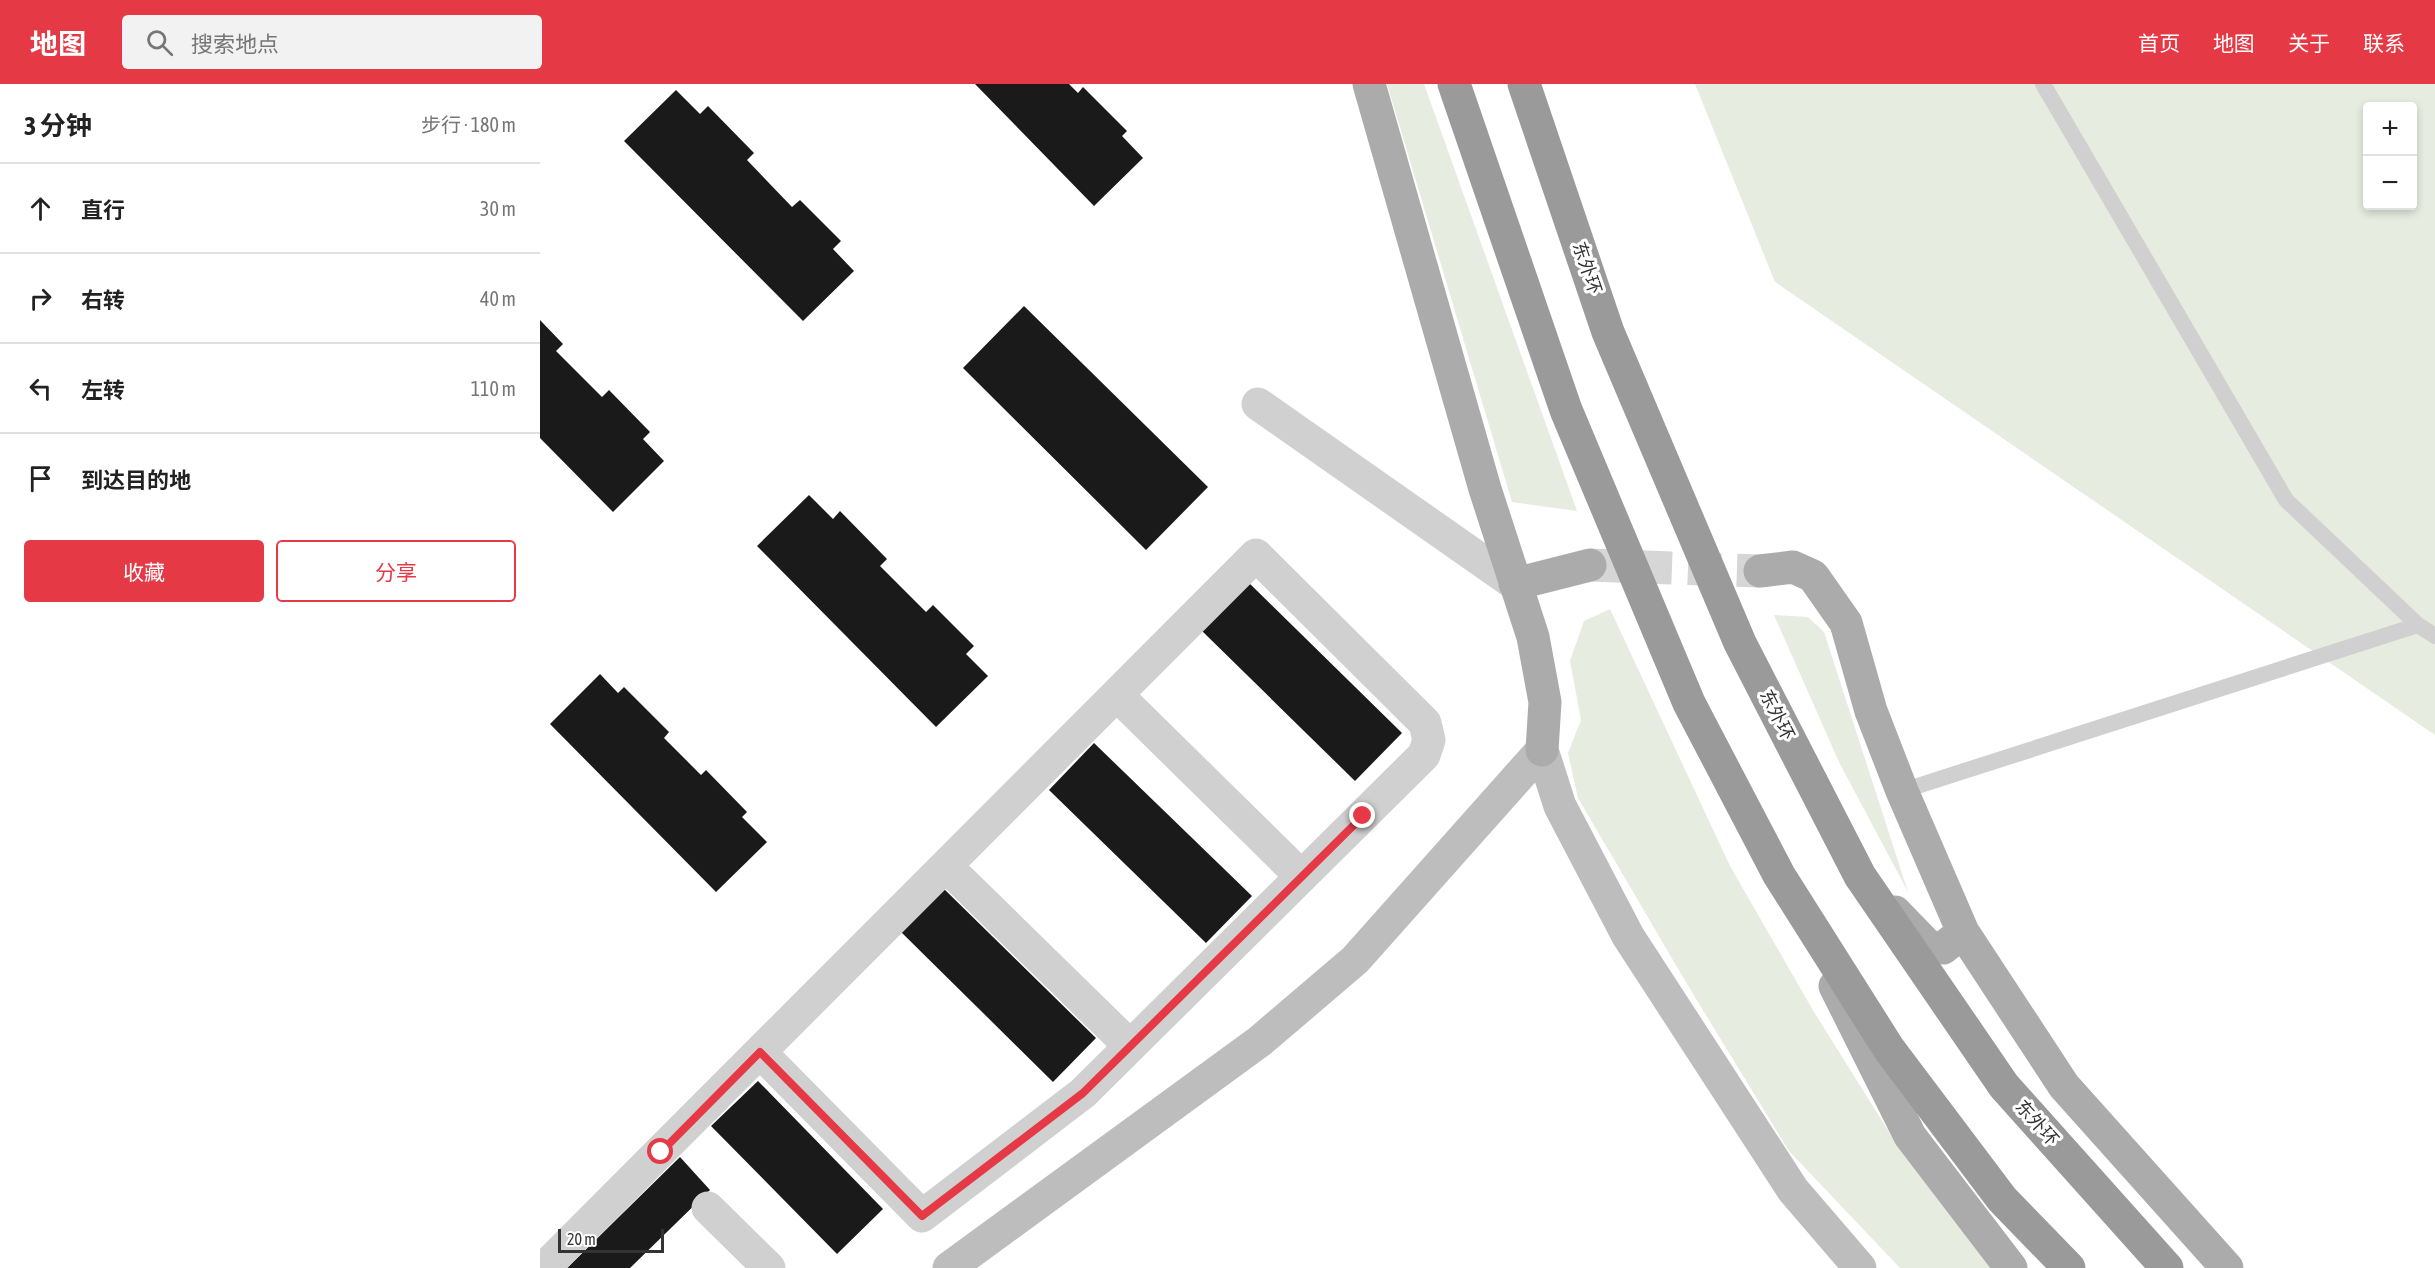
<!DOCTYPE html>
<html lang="zh">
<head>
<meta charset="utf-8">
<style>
	body { margin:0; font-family:"Asap Condensed","Noto Sans SC",sans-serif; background:#f2f2f2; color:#222 }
	.controls { position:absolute; right:18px; top:18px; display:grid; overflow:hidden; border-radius:6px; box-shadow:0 3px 9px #0003 }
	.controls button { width:54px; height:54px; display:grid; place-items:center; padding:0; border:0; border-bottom:2px solid #e0e0e0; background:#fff; color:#222; font:30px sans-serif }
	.scale { position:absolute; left:18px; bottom:15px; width:106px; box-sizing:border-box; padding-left:6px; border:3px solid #333; border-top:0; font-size:16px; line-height:21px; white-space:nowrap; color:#333; -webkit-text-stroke:4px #fff; paint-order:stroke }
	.stop { position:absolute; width:18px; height:18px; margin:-14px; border:4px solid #e63946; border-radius:50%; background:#fff }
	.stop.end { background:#e63946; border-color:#fff; box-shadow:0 2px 6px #0008 }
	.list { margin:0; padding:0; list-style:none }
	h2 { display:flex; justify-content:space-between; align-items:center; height:78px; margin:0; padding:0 24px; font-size:26px }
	h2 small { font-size:20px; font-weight:400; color:#767676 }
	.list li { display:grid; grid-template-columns:39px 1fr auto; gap:18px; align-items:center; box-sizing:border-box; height:90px; padding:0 24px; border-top:2px solid #e0e0e0 }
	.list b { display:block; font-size:22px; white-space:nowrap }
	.list em { font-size:20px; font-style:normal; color:#767676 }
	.actions { display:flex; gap:12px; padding:18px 24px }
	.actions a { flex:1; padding:14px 0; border:2px solid #e63946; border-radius:6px; text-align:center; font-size:21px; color:#e63946 }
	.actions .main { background:#e63946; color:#fff }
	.icon { flex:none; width:33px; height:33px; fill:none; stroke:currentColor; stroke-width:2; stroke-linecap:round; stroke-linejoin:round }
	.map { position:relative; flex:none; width:1895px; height:1184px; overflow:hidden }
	header { display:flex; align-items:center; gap:36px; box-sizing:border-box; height:84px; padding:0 30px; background:#e63946; color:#fff }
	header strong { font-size:28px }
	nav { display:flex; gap:33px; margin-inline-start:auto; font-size:21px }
	.search { width:420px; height:54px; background:#f2f2f2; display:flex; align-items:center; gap:15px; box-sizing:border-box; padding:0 21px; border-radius:6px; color:#767676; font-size:22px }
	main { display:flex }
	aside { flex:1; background:#fff }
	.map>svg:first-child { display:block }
	.green { fill:#e6ecdf; fill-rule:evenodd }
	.building { fill:#1a1a1a }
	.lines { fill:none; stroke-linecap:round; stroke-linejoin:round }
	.primary-tunnel { stroke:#d6d6d6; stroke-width:33; stroke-dasharray:33 16; stroke-linecap:butt }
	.lane { stroke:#d0d0d0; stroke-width:16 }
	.street { stroke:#d0d0d0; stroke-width:33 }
	.secondary { stroke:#bdbdbd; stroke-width:33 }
	.primary { stroke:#ababab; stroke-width:33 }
	.highway { stroke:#9a9a9a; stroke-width:33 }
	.route { stroke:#e63946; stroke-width:8 }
	.labels { text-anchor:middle; stroke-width:6; stroke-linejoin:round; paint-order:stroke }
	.street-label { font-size:18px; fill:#333; stroke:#fff }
</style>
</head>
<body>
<header>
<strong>地图</strong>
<div class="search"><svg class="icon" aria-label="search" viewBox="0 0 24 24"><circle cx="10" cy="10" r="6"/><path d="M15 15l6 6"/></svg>搜索地点</div>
<nav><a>首页</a><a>地图</a><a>关于</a><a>联系</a></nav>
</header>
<main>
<aside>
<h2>3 分钟<small>步行 · 180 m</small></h2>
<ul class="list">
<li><svg class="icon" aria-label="ahead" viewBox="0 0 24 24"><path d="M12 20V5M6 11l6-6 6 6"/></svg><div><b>直行</b></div><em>30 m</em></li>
<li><svg class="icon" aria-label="right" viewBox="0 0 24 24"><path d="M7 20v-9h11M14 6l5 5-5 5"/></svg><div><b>右转</b></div><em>40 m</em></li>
<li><svg class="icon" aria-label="left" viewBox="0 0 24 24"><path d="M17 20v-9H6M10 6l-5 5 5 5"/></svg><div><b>左转</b></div><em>110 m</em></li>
<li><svg class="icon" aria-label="arrive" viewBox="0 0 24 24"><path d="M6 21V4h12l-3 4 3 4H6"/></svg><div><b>到达目的地</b></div></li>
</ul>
<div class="actions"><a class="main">收藏</a><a>分享</a></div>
</aside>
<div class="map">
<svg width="1895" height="1184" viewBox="0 0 1895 1184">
	<rect width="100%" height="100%" fill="#fff"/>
	<path class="green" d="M847,0h37l153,427 -65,-9z
		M1155,0h740v651l-660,-453zM1828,22h44v100h-44z
		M1070,525l120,257 84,146 87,139 92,117h-93l-111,-117 -102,-167 -109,-186 -10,-45 13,-33 -11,-59 14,-40z
		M1234,531l34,2 16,15 84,260 -69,-130z"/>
	<path class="building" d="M435,0h94l9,9 5,-6 44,44 -5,5 21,22 -49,48z
		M136,6l24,24 8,-8 46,47 -7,7 45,47 8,-7 41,41 -8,8 21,22 -51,50 -179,-180z
		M484,222l184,181 -62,63 -183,-182z
		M0,236l23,24 -7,7 46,46 7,-7 41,42 -7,7 21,22 -51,51 -73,-74z
		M269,411l24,24 7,-8 47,48 -7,7 46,46 7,-7 41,41 -8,8 22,22 -52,51 -179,-181z
		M707,497l155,152 -47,48 -155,-152z
		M60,590l18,19 6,-6 45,45 -5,6 37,37 5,-5 41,42 -5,5 25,25 -51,50 -166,-168z
		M554,659l158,153 -46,47 -157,-153z
		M401,802l155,152 -43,44 -154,-152z
		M218,997l125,128 -46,45 -126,-128z
		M140,1073l30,33 -80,78h-63z"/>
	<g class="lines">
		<path class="primary-tunnel" d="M1050,481l170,6"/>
		<path class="lane" d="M1503,0l243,416 132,125 17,11
			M1362,707l516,-166"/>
		<path class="street" d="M718,320l257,180
			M577,611l184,181
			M406,782l184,180
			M168,1124l61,60
			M4,1184l712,-713 169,168 4,17 -5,15 -341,338 -161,123 -162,-164"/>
		<path class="secondary" d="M1002,666l18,56 68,130 165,254 67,78
			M409,1184l311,-227 95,-81 187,-210"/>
		<path class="primary" d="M829,0l116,405 48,148 12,65 -3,48
			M1220,487l33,-4 20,9 33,47 25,88 31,80 61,141 101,154 163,182
			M975,500l75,-19
			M1355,828l34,35 14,1 20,-16
			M1295,902l75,150 101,132"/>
		<path class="highway" d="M914,0l112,326 123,293 90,172 110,174 113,150 67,69
			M984,0l84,248 132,311 120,233 144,210 163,182"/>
	</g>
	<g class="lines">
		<path class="route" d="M121,1068l99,-100 162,164 161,-123 280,-277"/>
	</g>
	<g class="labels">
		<g class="street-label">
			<text transform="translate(1047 184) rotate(71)" y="6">东外环</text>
			<text transform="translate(1237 631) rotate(63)" y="6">东外环</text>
			<text transform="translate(1497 1039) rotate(48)" y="6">东外环</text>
		</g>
	</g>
</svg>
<div class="controls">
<button>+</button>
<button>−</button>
</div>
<div class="scale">20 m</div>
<div class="stop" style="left:121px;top:1068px"></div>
<div class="stop end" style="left:823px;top:732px"></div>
</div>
</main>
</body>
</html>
